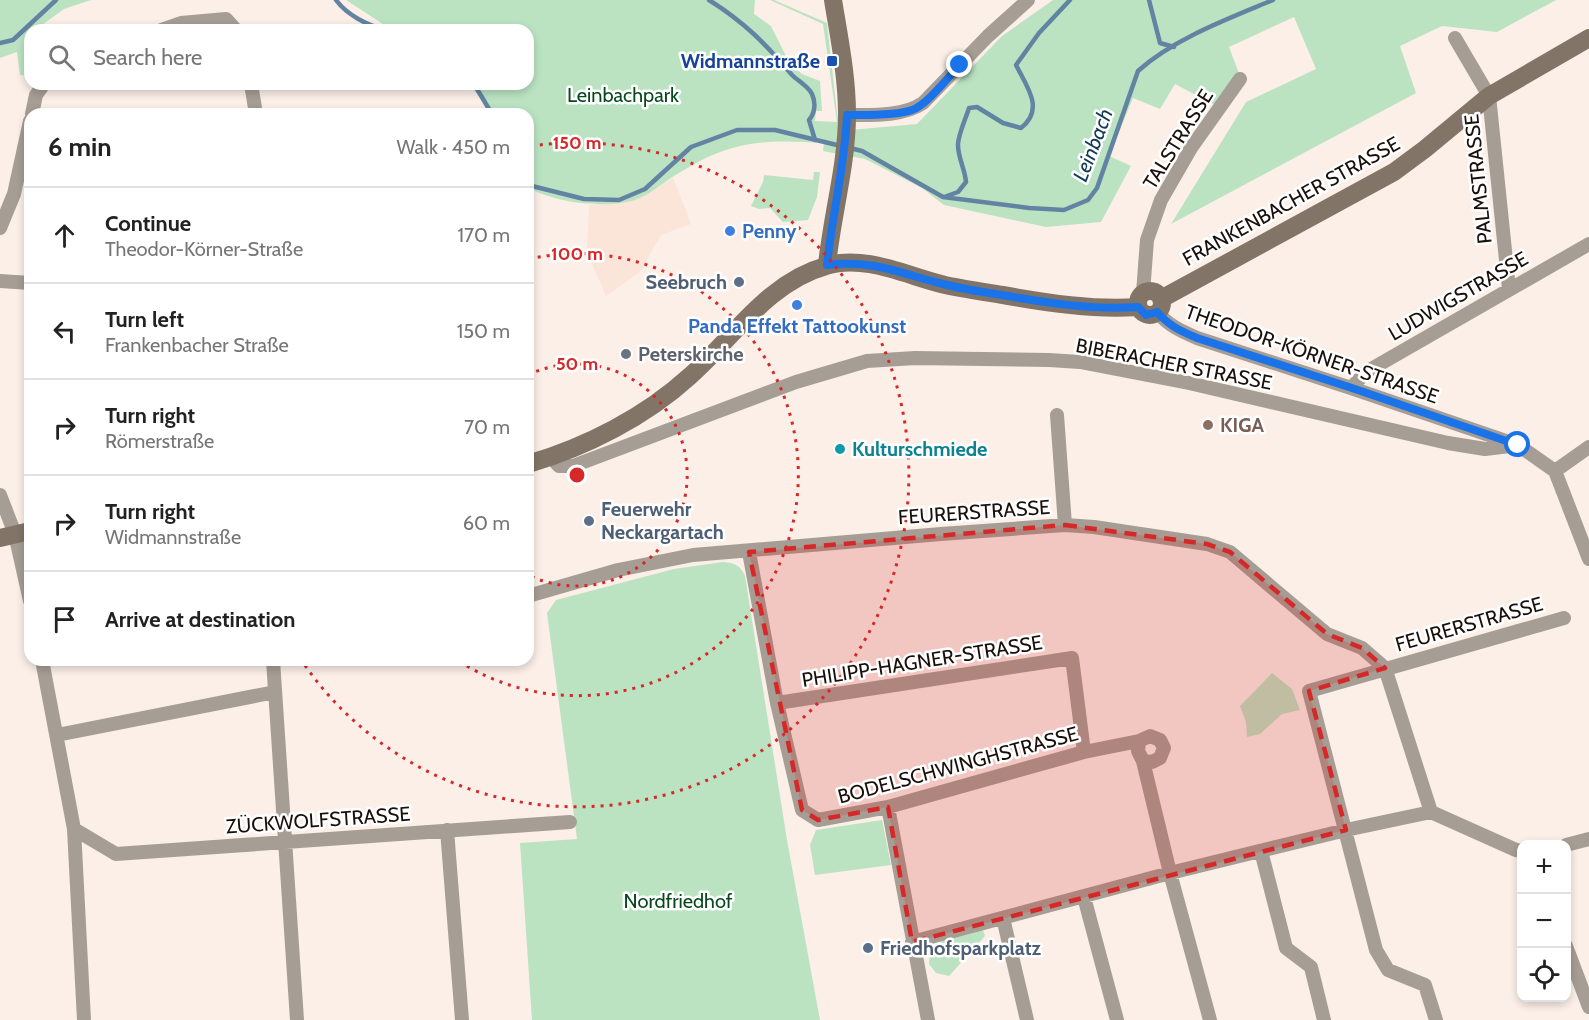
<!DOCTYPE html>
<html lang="en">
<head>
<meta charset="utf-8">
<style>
	body { margin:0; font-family:Cabin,sans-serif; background:#f2f2f2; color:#222 }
	.controls { position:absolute; right:18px; bottom:18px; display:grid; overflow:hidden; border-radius:12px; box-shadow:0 3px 9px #0003 }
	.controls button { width:54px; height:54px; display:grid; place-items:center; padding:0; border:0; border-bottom:2px solid #e0e0e0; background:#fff; color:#222; font:30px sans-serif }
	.stop { position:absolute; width:18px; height:18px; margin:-14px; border:4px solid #1a73e8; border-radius:50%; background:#fff }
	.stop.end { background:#1a73e8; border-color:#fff; box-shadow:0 2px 6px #0008 }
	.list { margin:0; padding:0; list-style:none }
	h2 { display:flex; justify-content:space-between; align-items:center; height:78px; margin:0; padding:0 24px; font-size:26px }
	h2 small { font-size:20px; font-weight:400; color:#767676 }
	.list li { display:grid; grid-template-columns:39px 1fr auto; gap:18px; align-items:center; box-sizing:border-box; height:96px; padding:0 24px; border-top:2px solid #e0e0e0 }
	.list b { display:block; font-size:22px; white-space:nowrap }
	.list p { margin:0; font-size:20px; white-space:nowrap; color:#767676 }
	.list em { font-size:20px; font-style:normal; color:#767676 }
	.icon { flex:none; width:33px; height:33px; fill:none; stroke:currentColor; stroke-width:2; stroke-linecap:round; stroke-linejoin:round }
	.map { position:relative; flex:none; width:1589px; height:1020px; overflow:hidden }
	.search { position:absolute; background:#fff; box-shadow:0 3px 9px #0003; left:24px; top:24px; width:510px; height:66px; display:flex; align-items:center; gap:15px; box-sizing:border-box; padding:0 21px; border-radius:18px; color:#767676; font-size:22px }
	.panel { position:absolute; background:#fff; box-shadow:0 3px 9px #0003; left:24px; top:108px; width:510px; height:558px; border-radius:18px }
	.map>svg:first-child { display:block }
	.built { fill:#fbe5d8 }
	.green { fill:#bbe3c2 }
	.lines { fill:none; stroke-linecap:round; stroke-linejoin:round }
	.stream { stroke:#6284a2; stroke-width:4.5 }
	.street { stroke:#a69e94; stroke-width:14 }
	.secondary { stroke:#827567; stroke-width:18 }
	.route { stroke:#1a73e8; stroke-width:8 }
	.marked { fill:#d62828; fill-opacity:0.2; stroke:#d62828; stroke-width:4.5; stroke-dasharray:12 8; stroke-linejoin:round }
	.ring { fill:none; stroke:#d62828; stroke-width:3; stroke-dasharray:3 6 }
	.transit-dot { fill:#1a4fb4; stroke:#fff; stroke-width:2 }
	.shop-dot { fill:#3f7fe0; stroke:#fff; stroke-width:2 }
	.service-dot { fill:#5c6f8a; stroke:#fff; stroke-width:2 }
	.worship-dot { fill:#6b7280; stroke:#fff; stroke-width:2 }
	.education-dot { fill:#8d6e63; stroke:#fff; stroke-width:2 }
	.culture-dot { fill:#0f9aa8; stroke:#fff; stroke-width:2 }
	.labels { text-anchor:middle; stroke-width:5; stroke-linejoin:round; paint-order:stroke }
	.transit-label { font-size:20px; font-weight:bold; fill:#164399; stroke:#fff; text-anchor:end }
	.park-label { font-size:20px; fill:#08481f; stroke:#fff }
	.street-label { font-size:20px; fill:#1a100b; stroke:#fff }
	.shop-label { font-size:20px; font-weight:bold; fill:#366cbe; stroke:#fff; text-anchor:start }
	.service-label { font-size:20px; font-weight:bold; fill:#4e5e75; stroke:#fff; text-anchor:start }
	.worship-label { font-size:20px; font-weight:bold; fill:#5b616d; stroke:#fff; text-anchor:start }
	.education-label { font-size:20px; font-weight:bold; fill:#785e54; stroke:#fff; text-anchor:start }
	.culture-label { font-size:20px; font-weight:bold; fill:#0d838f; stroke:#fff; text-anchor:start }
	.water-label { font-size:21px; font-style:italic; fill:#123958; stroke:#fff }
	.centre { fill:#d62828; stroke:#fff; stroke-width:3 }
	.ring-label { font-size:18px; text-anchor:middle; font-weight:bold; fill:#d62828; stroke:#fff; stroke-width:5; stroke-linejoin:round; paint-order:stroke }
</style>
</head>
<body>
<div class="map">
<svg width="1589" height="1020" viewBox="0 0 1589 1020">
	<rect width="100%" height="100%" fill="#fbefe8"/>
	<path class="built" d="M673,177l18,47 -30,11 -21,37 -34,24 -19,-44 2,-47 46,-5 23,-12z"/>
	<path class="green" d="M0,0h91l-27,9 -29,21h-5v46l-10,-1 -3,-23 -17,6z
		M346,0h409l-1,14 17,12 17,34 6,7 8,7 18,7 2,30h-6l-1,10 22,1 -14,-98 -53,-24h4l53,23 12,108 78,-7 85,-88 51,-36h503l-59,32 -55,-6 -42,20 16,47 -245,131 75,-122 70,-33 -22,-52 -65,30 11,29 -25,29 -40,-21 -15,25 -27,-11 -24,58 22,10 -30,56 -55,5 -102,-22 -22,-17 -57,-29 -42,-8 1,-8c-34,-2 -68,-4 -101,8 -16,5 -34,16 -49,25 -13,8 -24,19 -39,24 -28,9 -82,3 -107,-13v-73h-31l-29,-30h60v-54h-136z
		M814,172h6l-3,25 -9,23 -25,2 -13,-14 -11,1 -8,-3 12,-24 1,-7 49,5z
		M723,562c12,1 17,3 22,14l42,264 33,180h-288l-12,-177 57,-4 -30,-226 9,-13 118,-31z
		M1272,673l20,16 8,21 -18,4 -22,20 -13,3 -1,-15 -6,-16z
		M882,820l9,45 -76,10 -5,-30 6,-15z
		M983,930l2,6 -36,40 -13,-3 -7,-9c1,-28 31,-28 54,-34z"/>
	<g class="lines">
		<path class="stream" d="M336,0c11,15 31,25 49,30
			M709,0c35,22 56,43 83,75 6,6 16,11 20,19 4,9 3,19 -3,26l6,20
			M1149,0l11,43 14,4
			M0,43l13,-3 43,-40
			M474,84l18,30
			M850,148l12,3 81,46 86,11 35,2 24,-10 9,-12 41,-117c35,-32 92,-53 135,-71
			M528,185l56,14 35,1 26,-11 46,-42 46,-17h38l66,16
			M944,197l14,-5 8,-10c-1,-13 -8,-24 -8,-37 0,-10 8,-27 11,-37l8,-1 26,16 18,5c24,-19 6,-41 -5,-63l23,-32 31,-33"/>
		<path class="street" d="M161,30l20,-7 45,-4 10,11
			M1455,38l34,58 20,193
			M251,84l5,30
			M32,114l4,-19 8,-11
			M847,115c24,0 55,2 76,-12l65,-67 40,-36
			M0,228l14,-34 16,-73
			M0,281l30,2
			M1143,293l4,-53 14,-40 30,-52 49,-69
			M1157,312c12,14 24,19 40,26l154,50 167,57 37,26
			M1351,388l15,-16 223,-128
			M1057,415l8,110
			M551,457l8,9h14l223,-84 71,-21 48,-3 134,2 31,2 109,21 259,60 37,6 33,-4
			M1555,471l34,88
			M1555,471l34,-24
			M0,495l15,39 15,67
			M749,552l28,151 25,107 16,10 70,-13 196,-55 55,-11 11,-5 10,4 4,8 -4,10 -8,4 -9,-1 -5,-10 1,-10
			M528,596l90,-26 75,-15 248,-21 124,-9 29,2 113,17 23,8 97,82 35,14 23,20 46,144
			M42,660l32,169 10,191
			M273,660l24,360
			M777,703l295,-45 12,94
			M57,735l218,-43
			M1143,761l27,112 40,147
			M888,807l40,213
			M74,829l42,25 454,-32
			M447,830l15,190
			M1566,845l23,-6
			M1261,851l25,97 25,19 13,53
			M1084,897l33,123
			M1003,918l24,102
			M912,942l258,-69 176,-43 85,-18 85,38 6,1
			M1566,946l23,61
			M1436,1020l-11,-35 -37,-15 -12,-20 -67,-259 255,-73"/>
		<path class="secondary" d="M827,265c5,-50 20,-100 20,-151 0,-38 -8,-77 -14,-114
			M1138 303a12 12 0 1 1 24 0a12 12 0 1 1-24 0Z
			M1161,299l233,-127 31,-23 64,-53 100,-58
			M528,464c58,-17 117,-47 162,-88 43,-38 78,-94 136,-110 39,-12 81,10 119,19 19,4 39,7 58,10 45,8 90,15 135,12
			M0,538l30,-7"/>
	</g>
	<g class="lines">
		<path class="route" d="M960,65c-12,12 -33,40 -48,45 -16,6 -48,5 -65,5 -2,50 -15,100 -20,150 44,-6 75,9 116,19 19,5 39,8 59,11 45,8 90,15 136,12l8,8 11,-3c12,14 24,19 40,26l155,50 166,57"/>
	</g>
	<path class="marked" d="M1065,525l142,19 23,8 97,82 35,14 23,20 -76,23 37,139 -434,112 -24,-135 -70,13 -16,-10 -53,-258z"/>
	<g class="ring">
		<path d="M528 375A111 111 0 1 1 528 575"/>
		<path d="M529 259A221 221 0 1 1 457 660"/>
		<path d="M531 146A332 332 0 1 1 302 661"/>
	</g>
	<rect class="transit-dot" x="826" y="55" width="12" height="12" rx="3"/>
	<g class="shop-dot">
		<circle cx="730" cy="231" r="6"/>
		<circle cx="797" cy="305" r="6"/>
	</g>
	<g class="service-dot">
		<circle cx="739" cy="282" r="6"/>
		<circle cx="589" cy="521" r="6"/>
		<circle cx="868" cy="948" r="6"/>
	</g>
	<circle class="worship-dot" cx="626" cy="354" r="6"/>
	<circle class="education-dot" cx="1208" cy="425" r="6"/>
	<circle class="culture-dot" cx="840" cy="449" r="6"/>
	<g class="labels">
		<g class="transit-label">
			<text x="820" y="68">Widmannstraße</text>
		</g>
		<g class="park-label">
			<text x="623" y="102">Leinbachpark</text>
			<text x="678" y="908">Nordfriedhof</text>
		</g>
		<g class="street-label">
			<text transform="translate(1178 139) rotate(-58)" y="7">TALSTRASSE</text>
			<text transform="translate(1478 179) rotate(-96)" y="7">PALMSTRASSE</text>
			<text transform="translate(1291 201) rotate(-29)" y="7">FRANKENBACHER STRASSE</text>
			<text transform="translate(1458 296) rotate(-30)" y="7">LUDWIGSTRASSE</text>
			<text transform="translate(1312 354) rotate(19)" y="7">THEODOR-KÖRNER-STRASSE</text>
			<text transform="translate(1174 364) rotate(11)" y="7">BIBERACHER STRASSE</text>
			<text transform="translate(974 512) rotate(-4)" y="7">FEURERSTRASSE</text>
			<text transform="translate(1469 624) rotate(-16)" y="7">FEURERSTRASSE</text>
			<text transform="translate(922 661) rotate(-9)" y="7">PHILIPP-HAGNER-STRASSE</text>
			<text transform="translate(958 765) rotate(-15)" y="7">BODELSCHWINGHSTRASSE</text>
			<text transform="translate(318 820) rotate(-4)" y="7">ZÜCKWOLFSTRASSE</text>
		</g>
		<g class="shop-label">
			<text x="742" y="238">Penny</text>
			<text x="797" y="333" text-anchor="middle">Panda Effekt Tattookunst</text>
		</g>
		<g class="service-label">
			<text x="727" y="289" text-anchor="end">Seebruch</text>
			<text x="601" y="516">Feuerwehr<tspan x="601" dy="23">Neckargartach</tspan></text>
			<text x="880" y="955">Friedhofsparkplatz</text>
		</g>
		<g class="worship-label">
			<text x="638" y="361">Peterskirche</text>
		</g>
		<g class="education-label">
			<text x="1220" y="432">KIGA</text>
		</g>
		<g class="culture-label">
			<text x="852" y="456">Kulturschmiede</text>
		</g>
		<g class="water-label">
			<text transform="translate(1093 145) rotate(-69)" y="7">Leinbach</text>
		</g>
	</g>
	<circle cx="577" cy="475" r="9" class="centre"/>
	<g class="ring-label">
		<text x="577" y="149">150 m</text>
		<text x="577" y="260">100 m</text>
		<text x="577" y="370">50 m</text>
	</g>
</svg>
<div class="controls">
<button>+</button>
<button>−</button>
<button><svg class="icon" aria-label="locate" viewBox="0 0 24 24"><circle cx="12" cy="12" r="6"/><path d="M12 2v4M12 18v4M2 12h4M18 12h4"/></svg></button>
</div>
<div class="stop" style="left:1518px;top:445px"></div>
<div class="stop end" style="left:960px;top:65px"></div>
<div class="search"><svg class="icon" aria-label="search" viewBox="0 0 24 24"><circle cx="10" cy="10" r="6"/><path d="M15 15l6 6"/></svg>Search here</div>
<section class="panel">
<h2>6 min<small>Walk · 450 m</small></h2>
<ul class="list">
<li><svg class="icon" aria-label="ahead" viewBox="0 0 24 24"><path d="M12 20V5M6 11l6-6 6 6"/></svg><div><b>Continue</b><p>Theodor-Körner-Straße</p></div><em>170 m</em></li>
<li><svg class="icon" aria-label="left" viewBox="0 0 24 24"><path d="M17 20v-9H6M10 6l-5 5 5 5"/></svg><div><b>Turn left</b><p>Frankenbacher Straße</p></div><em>150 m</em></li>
<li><svg class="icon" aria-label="right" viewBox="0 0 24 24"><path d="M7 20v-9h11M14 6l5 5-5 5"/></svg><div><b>Turn right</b><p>Römerstraße</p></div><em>70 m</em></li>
<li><svg class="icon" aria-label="right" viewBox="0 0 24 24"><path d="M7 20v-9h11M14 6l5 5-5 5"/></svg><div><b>Turn right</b><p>Widmannstraße</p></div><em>60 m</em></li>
<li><svg class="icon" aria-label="arrive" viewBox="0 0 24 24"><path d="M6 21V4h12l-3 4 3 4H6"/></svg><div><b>Arrive at destination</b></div></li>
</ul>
</section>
</div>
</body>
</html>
